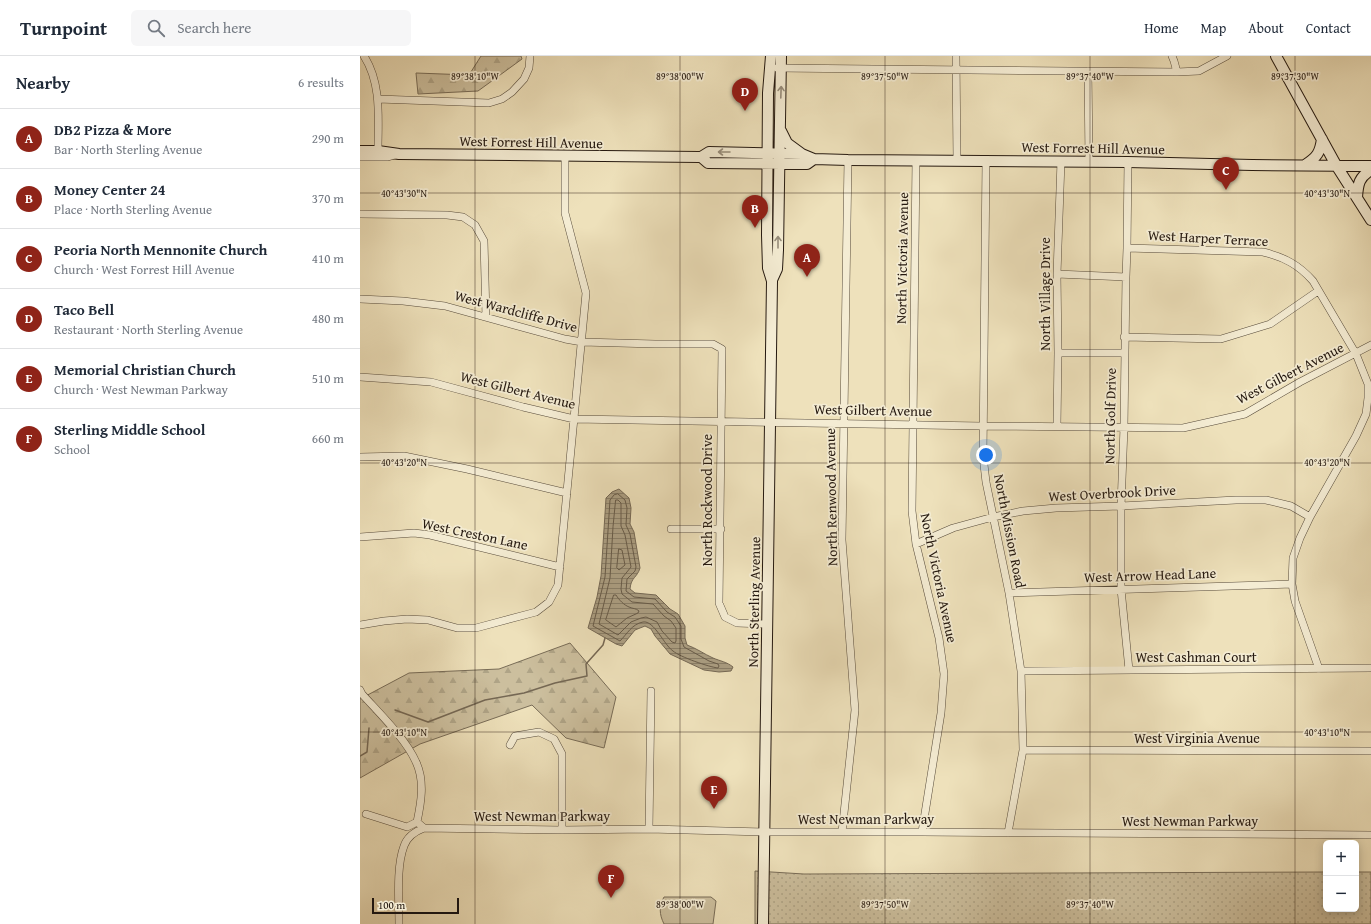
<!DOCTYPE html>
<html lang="en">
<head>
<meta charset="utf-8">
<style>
	body { margin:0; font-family:"Gentium Book Plus",serif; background:#f6f6f7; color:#1f2937 }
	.controls { position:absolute; right:12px; bottom:12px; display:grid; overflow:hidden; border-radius:6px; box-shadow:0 2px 10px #0003 }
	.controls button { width:36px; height:36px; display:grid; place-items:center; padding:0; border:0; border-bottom:1px solid #e0e1e3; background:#fff; color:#1f2937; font:20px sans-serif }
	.scale { position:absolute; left:12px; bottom:10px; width:87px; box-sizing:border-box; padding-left:4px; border:2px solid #251910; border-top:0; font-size:11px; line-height:14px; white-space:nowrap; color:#251910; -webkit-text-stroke:3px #f4ecd3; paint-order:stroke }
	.you { position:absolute; left:626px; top:399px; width:14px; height:14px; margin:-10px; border:3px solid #fff; border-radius:50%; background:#1a73e8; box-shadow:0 0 0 6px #1a73e833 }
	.badge { display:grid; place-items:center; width:26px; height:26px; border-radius:50%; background:#8f2418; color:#fff; font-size:13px; font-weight:700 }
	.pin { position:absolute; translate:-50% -33px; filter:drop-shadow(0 1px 2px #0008) }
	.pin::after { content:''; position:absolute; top:21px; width:14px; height:12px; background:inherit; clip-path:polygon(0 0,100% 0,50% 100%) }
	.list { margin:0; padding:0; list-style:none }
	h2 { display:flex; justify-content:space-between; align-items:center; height:52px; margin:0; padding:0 16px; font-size:17px }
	h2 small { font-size:13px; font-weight:400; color:#747a83 }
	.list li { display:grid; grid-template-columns:26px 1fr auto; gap:12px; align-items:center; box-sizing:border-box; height:60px; padding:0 16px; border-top:1px solid #e0e1e3 }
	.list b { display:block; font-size:15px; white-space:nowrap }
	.list p { margin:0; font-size:13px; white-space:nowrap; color:#747a83 }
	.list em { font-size:13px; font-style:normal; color:#747a83 }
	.icon { flex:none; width:22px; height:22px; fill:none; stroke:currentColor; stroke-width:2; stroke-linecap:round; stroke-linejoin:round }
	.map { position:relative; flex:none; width:1011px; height:868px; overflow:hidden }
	header { display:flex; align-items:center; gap:24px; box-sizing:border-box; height:56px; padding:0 20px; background:#fff; border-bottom:1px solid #e0e1e3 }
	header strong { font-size:19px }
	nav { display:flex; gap:22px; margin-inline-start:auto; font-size:14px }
	.search { width:280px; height:36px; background:#f6f6f7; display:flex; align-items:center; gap:10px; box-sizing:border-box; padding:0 14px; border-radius:6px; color:#747a83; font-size:15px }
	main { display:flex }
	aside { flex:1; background:#fff }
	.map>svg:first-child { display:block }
	.green { fill:url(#green-dots); stroke:#786c57 }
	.forest { fill:url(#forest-firs); stroke:#786c57 }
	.pitch { fill:#ccbf9e; stroke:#786c57 }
	.water { fill:url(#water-rules); stroke:#756854 }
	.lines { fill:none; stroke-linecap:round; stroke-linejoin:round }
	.shore { stroke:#685b48; stroke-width:1 }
	.stream { stroke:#756854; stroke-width:1.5 }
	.street-casing { stroke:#574b3b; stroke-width:8 }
	.secondary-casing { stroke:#251910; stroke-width:12 }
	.street { stroke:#f4ecd3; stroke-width:7 }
	.secondary { stroke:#f4ecd3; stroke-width:10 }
	.oneway { stroke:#978d7b }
	.ticks { fill:none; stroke:#251910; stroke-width:1; stroke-opacity:0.45 }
	.labels { text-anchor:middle; stroke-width:3.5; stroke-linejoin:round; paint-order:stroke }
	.street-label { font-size:14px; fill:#251910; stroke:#f4ecd3 }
	.ticks-label { font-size:10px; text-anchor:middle; fill:#251910; stroke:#f4ecd3; stroke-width:3.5; stroke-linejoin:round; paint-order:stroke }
</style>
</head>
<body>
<header>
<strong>Turnpoint</strong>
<div class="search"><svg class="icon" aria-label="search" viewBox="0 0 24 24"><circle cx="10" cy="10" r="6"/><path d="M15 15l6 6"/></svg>Search here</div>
<nav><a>Home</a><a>Map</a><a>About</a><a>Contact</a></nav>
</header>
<main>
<aside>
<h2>Nearby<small>6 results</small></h2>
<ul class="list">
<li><span class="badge">A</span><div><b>DB2 Pizza &amp; More</b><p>Bar · North Sterling Avenue</p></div><em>290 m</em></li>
<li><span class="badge">B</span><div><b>Money Center 24</b><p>Place · North Sterling Avenue</p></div><em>370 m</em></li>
<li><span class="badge">C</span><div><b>Peoria North Mennonite Church</b><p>Church · West Forrest Hill Avenue</p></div><em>410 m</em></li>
<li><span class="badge">D</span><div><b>Taco Bell</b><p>Restaurant · North Sterling Avenue</p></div><em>480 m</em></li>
<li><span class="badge">E</span><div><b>Memorial Christian Church</b><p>Church · West Newman Parkway</p></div><em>510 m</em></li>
<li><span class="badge">F</span><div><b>Sterling Middle School</b><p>School</p></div><em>660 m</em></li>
</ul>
</aside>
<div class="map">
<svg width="1011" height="868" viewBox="0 0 1011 868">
	<defs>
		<pattern id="green-dots" width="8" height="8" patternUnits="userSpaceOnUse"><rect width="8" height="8" fill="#ccbf9e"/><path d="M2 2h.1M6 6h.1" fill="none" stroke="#afa487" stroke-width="1.8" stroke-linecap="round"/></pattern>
		<pattern id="forest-firs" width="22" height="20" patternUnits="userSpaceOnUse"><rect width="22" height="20" fill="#ccbf9e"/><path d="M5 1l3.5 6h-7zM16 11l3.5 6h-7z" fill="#afa487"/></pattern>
		<pattern id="water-rules" width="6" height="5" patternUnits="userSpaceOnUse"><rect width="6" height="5" fill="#aa9d81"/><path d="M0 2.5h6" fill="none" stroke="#8a7f68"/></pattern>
	</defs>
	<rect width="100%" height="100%" fill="#eee1bb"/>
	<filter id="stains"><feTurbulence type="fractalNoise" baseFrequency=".005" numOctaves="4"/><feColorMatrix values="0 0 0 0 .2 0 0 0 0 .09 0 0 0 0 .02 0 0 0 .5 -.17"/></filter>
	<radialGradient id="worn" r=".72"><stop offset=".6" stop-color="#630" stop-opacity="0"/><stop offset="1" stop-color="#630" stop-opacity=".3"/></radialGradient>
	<path class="green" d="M395,815l49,3 522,-2v37h30v-37h15v52h-616z"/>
	<path class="forest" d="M121,0h40l1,3 -44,32 -60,3 -2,-21 53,2z
		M210,587l46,54 -12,51 -38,-10 -34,-33 -112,39 -60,34v-79l49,-26 90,-4z"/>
	<path class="pitch" d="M304,841h47l5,4 -3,23h-49c-5,-10 -5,-18 0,-27z"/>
	<path class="water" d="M259,433l10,9 2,10 -1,16 4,8 6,36c-3,10 -9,9 -10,21l5,4 21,2 14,14 8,5 7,12v12l2,7c9,3 17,9 26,13 7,3 14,4 20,9l-2,4 -12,1 -15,-2 -34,-16 -15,-18 -4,-7 -6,-3 -10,4 -13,16 -6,-2 -28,-16 9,-31 4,-21 5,-78 6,-6z"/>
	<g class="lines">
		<path class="shore" d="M258,438l7,6 2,8 -1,17 4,9 6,33 -1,4 -8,8 -1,12 8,6 21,2 12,13 8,5 6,9v13l3,8 25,14 9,3 1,2 -1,2c-9,-1 -38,-11 -45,-17 -9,-6 -19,-31 -30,-29 -11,2 -16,12 -23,19l-27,-15 12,-49 5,-77 4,-5z
			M256,444h2l3,3v23l4,9 6,32 -9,11 -1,11 1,5 10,8 21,2 11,12 7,5 5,7v13l-1,2 -3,-1 -10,-11 -5,-9 -11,-5 -5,1 -10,4 -13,13 -19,-11 11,-46 3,-51z
			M259,493l3,1 3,15 -6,5 -2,-2z
			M254,539h2c3,5 8,10 13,12 4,2 7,1 10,4l-1,2 -11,5 -11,9 -10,-7z"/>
		<path class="stream" d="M35,654l33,12 57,-22 39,-7 31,-10 32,-7 -1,-12 17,-19 2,-7
			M0,700l7,-4 2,-24"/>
		<defs>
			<path id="street" d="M4,0c18,28 14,63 14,95
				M596,0l1,105
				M812,0l2,5 3,11
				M417,12l400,4 22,-1 28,-15
				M728,15l1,90
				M18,43l111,4 13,-4 10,-7 12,-13 5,-11 1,-12
				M0,101h28l7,-2
				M556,104l-4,351 4,33 23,94 5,36 -3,39 -19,119
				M626,105l-3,295 3,26 23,111 12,78 2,79 -15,83
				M768,106l-1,86 -1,29 -2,150 -3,79v83l8,81
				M0,158l87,1 16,2 12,8 9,16 2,76
				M767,192l136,4c21,5 36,13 50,29l43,73 12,30v14l-2,16 -10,22 -46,81 -10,21 -7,20 -1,26 3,17 24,68
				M697,218l69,3
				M0,243l43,2 42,5 120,33 17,3 73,2h58l9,5 -3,254 6,14 12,6 30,1
				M764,281l97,2 49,-15 48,-33
				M698,297h66
				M0,321l71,5 92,25 51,12 408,7 201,2 62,-14 55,-32 71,-37
				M697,370l1,-73 -1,-79 4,-113
				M0,401l44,-1 63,13 100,24
				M311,473h50
				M0,481l54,-4 16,2 130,32
				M556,488l37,-16 40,-11 30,-6 33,-3 65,-2 115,-6h30l25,6 19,11
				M649,537l283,-9
				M0,569l24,-4 23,-2 21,1 29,8h19l60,-16 13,-10 9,-17 28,-292 -21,-80v-57
				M661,615l350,-3
				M0,634l2,4c17,19 44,45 54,68 9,19 5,41 1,60
				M150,689l5,-9 24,-4 15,7 8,15v76
				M663,694l348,1
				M6,758l41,13 10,-5
				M57,766l7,6 138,2 87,-1 115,3h158l449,3
				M289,773l2,-138
				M482,776l13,-122 -13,-170 6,-380
				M39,868c0,-23 -3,-57 5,-78 3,-9 12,-15 20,-18"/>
			<path id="secondary" d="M916,0l60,109 35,55
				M421,75l6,12 15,11
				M0,95h18l21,3 300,3h2l8,-5 93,2 12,5 34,1 280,2 124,3 119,1
				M341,101l7,6 92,1h7l7,-5
				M945,109c12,-8 15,-12 17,-26
				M997,141c1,-13 2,-20 14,-27
				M412,224l5,-11 1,-19 3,-194
				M403,868l9,-643 -4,-13 -1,-33 1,-142 3,-37"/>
		</defs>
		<use href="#street" class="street-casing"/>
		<use href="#secondary" class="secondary-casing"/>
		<use href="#street" class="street"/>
		<use href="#secondary" class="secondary"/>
	</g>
	<defs><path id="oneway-shaft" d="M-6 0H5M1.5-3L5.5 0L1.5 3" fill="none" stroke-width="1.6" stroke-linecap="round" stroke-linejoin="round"/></defs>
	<g class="oneway">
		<use href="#oneway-shaft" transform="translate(421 36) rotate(-88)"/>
		<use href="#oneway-shaft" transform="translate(364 96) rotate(-180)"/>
		<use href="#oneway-shaft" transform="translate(418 186) rotate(-90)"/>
	</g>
	<path class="ticks" d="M115,0v868M320,0v868M525,0v868M730,0v868M935,0v868M0,137h1011M0,407h1011M0,676h1011"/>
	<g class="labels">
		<g class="street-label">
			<text transform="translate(171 86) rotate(1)" y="5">West Forrest Hill Avenue</text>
			<text transform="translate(733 92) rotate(1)" y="5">West Forrest Hill Avenue</text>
			<text transform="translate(848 182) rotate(3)" y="5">West Harper Terrace</text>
			<text transform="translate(542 202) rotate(-89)" y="5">North Victoria Avenue</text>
			<text transform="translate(685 238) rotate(-90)" y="5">North Village Drive</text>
			<text transform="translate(156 255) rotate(15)" y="5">West Wardcliffe Drive</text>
			<text transform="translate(930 317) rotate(-27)" y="5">West Gilbert Avenue</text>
			<text transform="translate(158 334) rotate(14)" y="5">West Gilbert Avenue</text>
			<text transform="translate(513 354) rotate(1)" y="5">West Gilbert Avenue</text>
			<text transform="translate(750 360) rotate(-89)" y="5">North Golf Drive</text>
			<text transform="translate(752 437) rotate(-3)" y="5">West Overbrook Drive</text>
			<text transform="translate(471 441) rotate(-91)" y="5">North Renwood Avenue</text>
			<text transform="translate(347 444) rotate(-90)" y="5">North Rockwood Drive</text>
			<text transform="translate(650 475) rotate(79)" y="5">North Mission Road</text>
			<text transform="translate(115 478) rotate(12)" y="5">West Creston Lane</text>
			<text transform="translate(790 519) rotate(-2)" y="5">West Arrow Head Lane</text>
			<text transform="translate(579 522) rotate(78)" y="5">North Victoria Avenue</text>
			<text transform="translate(394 546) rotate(-89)" y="5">North Sterling Avenue</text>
			<text x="836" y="606">West Cashman Court</text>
			<text x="837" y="687">West Virginia Avenue</text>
			<text x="182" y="765">West Newman Parkway</text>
			<text x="506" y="768">West Newman Parkway</text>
			<text x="830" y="770">West Newman Parkway</text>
		</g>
	</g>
	<g class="ticks-label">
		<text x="115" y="24">89°38'10"W</text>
		<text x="320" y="24">89°38'00"W</text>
		<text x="525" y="24">89°37'50"W</text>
		<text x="730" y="24">89°37'40"W</text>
		<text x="935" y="24">89°37'30"W</text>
		<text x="44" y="141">40°43'30"N</text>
		<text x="967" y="141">40°43'30"N</text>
		<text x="44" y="410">40°43'20"N</text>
		<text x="967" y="410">40°43'20"N</text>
		<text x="44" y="680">40°43'10"N</text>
		<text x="967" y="680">40°43'10"N</text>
		<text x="320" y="852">89°38'00"W</text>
		<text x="525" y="852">89°37'50"W</text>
		<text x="730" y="852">89°37'40"W</text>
	</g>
	<rect width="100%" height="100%" filter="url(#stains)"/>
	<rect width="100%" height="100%" fill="url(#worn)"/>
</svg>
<div class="controls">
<button>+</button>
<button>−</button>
</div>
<div class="scale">100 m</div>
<div class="you"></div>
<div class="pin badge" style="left:447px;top:221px">A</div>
<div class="pin badge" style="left:395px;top:172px">B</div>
<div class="pin badge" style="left:866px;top:134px">C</div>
<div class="pin badge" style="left:385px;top:55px">D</div>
<div class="pin badge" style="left:354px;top:753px">E</div>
<div class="pin badge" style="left:251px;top:842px">F</div>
</div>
</main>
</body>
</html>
